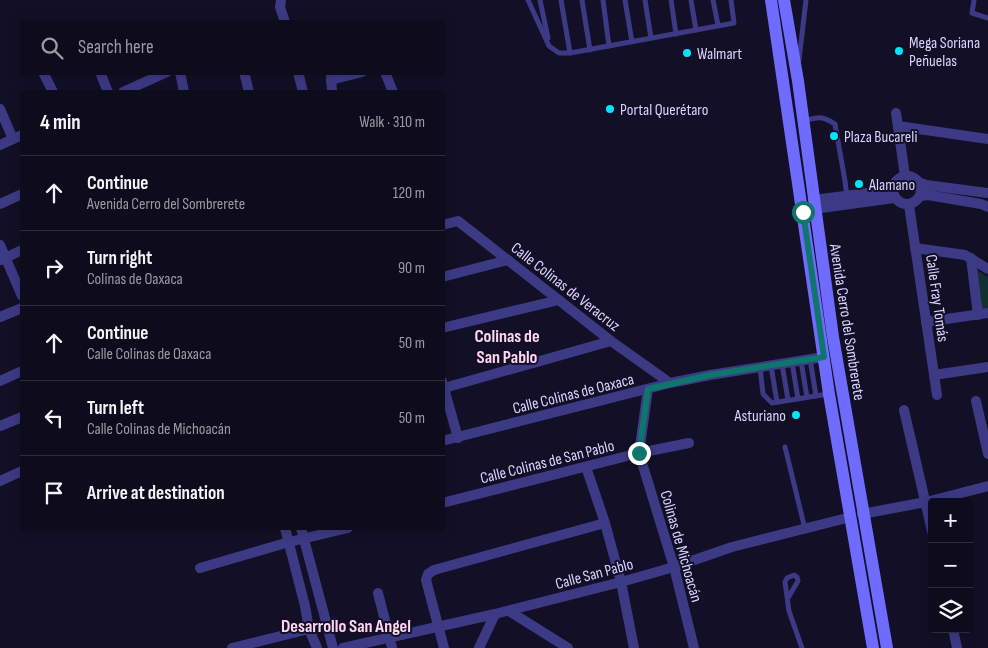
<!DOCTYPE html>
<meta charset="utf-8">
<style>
:root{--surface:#0e0b1c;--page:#171425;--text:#f1f3f6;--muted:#9b9ba3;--line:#2e2b3b}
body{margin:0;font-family:"Sofia Sans Condensed",sans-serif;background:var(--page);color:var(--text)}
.controls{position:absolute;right:15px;bottom:15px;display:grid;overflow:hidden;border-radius:5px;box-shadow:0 2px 12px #0003}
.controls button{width:45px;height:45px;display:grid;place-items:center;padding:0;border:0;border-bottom:1px solid var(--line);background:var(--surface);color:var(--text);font:25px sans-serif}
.stop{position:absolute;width:15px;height:15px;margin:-11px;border:4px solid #0f766e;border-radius:50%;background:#fff}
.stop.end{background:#0f766e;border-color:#fff;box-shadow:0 1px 5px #0008}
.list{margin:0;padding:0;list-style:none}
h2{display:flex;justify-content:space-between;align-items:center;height:65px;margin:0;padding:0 20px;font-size:21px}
h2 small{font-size:16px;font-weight:400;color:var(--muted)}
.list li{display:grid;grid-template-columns:32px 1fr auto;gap:15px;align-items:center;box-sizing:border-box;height:75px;padding:0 20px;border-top:1px solid var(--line)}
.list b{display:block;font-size:19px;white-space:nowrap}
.list p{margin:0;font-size:16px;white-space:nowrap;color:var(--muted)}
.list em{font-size:16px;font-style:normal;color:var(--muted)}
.icon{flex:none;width:28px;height:28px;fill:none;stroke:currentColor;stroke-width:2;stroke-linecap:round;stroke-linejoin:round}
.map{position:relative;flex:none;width:988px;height:648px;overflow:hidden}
.search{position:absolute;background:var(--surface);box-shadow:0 2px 12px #0003;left:20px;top:20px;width:425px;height:55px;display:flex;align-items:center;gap:12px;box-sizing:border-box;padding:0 18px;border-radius:5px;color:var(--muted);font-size:19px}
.panel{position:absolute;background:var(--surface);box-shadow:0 2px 12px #0003;left:20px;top:90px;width:425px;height:440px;border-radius:5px}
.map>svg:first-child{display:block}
</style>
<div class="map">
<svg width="988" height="648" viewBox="0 0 988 648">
<rect width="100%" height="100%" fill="#130f26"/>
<path fill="#12302f" d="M977,270L988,277V308L982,309Z"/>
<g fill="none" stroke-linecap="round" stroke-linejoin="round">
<g stroke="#3d3a85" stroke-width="5">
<path d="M528,0L549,46L559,53H570L734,23L731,0"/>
<path d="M540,0L548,38"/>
<path d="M561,0L570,53"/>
<path d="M582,0L590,50"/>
<path d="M603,0L609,46"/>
<path d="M625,0L632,42"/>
<path d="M645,0L651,38"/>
<path d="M671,0L676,34"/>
<path d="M691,0L696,30"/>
<path d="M713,0L718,25"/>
<path d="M974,0L972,13L988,18"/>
<path d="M799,60L806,0"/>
<path d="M803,121C817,117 822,115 835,124L845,181L847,198"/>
<path d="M810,359L816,396"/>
<path d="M801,361L807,397"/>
<path d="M792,362L798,399"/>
<path d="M782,364L788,400"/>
<path d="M771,366L777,402"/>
<path d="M760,367L763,394L772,403L828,394"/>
<path d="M785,447L805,529"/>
<path d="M788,598L798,581L797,577L794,575L787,578L785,582L789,611L802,648"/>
</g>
<g stroke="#3d3a85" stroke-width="10">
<path d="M281,0L280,7L285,22"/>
<path d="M43,72L53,92"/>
<path d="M100,72L108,92"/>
<path d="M180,72L184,92"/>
<path d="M244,72L249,92"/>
<path d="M298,72L303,92"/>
<path d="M385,72L393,92"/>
<path d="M331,73L332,92"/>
<path d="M331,80L362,72"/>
<path d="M123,92L167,72"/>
<path d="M0,109L13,139"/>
<path d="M896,113L905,176"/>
<path d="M898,126L988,139"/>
<path d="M0,145L22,135"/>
<circle cx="907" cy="190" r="14"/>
<path d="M918,182L926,185L988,193"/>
<path d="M920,196L928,195L981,204L988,207"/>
<path d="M813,200L892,190"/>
<path d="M0,204L22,194"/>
<path d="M909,205L937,395"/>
<path d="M814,209L894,198"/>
<path d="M442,225L458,221L611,341L670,383"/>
<path d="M0,245L22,296"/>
<path d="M915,248L965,255L988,269"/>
<path d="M971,258L978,315"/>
<path d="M1,260L22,250"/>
<path d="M442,277L508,260"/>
<path d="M0,317L22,308"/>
<path d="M926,322L988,313"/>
<path d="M442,328L559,300"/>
<path d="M934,375L988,367"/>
<path d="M0,381L22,371"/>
<path d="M442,381L458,438"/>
<path d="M444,388L611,341"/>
<path d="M648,389L639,453L674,567L694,648"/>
<path d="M976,401L988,454"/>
<path d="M904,410L932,531"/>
<path d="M0,426L22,417"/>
<path d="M442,441L670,383L710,375L824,357"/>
<path d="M586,467L605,523L621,582L634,648"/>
<path d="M0,481L22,471"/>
<path d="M442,503L639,453L689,443"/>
<path d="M862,514L926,502L988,486"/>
<path d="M285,528L305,606L309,629L317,648"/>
<path d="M301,528L333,648"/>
<path d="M200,568L289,542L348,528"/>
<path d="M378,593L392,648"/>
<path d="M509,611L568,648"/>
<path d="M953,629L957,648"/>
<path d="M232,648L309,629"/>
<path d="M343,648L495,614L621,582L674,567L732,547L851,517"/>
<path d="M444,648L426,580L428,574L434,570L605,523"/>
<path d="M479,648L495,614"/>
</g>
<g stroke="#6f6bff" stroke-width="12">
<path d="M771,0L829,394L873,648"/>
<path d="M784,0L798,81L833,337L887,648"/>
</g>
</g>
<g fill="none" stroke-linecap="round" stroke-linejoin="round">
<path stroke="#0f766e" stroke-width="6" d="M639,453L648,389L710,375L824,357L803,212"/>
</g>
<g fill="#00e5ff" stroke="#130f26" stroke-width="2">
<circle cx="899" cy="51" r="5"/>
<circle cx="687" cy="53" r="5"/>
<circle cx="610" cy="109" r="5"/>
<circle cx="834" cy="136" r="5"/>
<circle cx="859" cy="184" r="5"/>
<circle cx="796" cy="415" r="5"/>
</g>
<g text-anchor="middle" stroke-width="4" stroke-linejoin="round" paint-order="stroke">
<g font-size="16" fill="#d9d4ff" stroke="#130f26" text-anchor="start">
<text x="909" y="48">Mega Soriana<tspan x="909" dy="18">Peñuelas</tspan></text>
<text x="697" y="59">Walmart</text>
<text x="620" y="115">Portal Querétaro</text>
<text x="844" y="142">Plaza Bucareli</text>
<text x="869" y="190">Alamano</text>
<text x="786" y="421" text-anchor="end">Asturiano</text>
</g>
<g font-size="16" fill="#d9d4ff" stroke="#130f26">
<text transform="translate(566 286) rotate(38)" y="6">Calle Colinas de Veracruz</text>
<text transform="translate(938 298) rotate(82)" y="6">Calle Fray Tomás</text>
<text transform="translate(848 322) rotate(81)" y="6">Avenida Cerro del Sombrerete</text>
<text transform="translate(573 393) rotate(-14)" y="6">Calle Colinas de Oaxaca</text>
<text transform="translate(547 461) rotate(-14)" y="6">Calle Colinas de San Pablo</text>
<text transform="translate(682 546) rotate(74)" y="6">Colinas de Michoacán</text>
<text transform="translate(594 573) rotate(-15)" y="6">Calle San Pablo</text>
</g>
<g font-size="18" font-weight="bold" fill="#ffd6f0" stroke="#130f26">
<text x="507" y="342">Colinas de<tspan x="507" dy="21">San Pablo</tspan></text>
<text x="346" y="632">Desarrollo San Angel</text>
</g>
</g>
</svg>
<div class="controls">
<button>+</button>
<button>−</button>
<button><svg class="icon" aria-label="layers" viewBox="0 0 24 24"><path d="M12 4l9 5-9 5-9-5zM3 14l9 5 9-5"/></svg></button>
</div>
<div class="stop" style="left:803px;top:212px"></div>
<div class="stop end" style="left:639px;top:453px"></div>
<div class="search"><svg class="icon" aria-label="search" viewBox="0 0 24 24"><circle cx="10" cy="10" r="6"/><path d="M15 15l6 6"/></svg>Search here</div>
<section class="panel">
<h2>4 min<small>Walk · 310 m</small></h2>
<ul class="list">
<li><svg class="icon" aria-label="ahead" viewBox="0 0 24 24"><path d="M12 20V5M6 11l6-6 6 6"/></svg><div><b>Continue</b><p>Avenida Cerro del Sombrerete</p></div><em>120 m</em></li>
<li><svg class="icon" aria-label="right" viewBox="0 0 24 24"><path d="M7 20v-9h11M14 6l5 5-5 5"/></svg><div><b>Turn right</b><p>Colinas de Oaxaca</p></div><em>90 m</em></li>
<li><svg class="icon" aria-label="ahead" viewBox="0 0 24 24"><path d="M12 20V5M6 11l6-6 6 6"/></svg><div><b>Continue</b><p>Calle Colinas de Oaxaca</p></div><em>50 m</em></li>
<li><svg class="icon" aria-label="left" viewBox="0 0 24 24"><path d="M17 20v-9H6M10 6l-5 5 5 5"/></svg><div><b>Turn left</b><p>Calle Colinas de Michoacán</p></div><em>50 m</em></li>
<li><svg class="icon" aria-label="arrive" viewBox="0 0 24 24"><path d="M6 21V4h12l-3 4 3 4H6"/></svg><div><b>Arrive at destination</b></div></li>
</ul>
</section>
</div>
